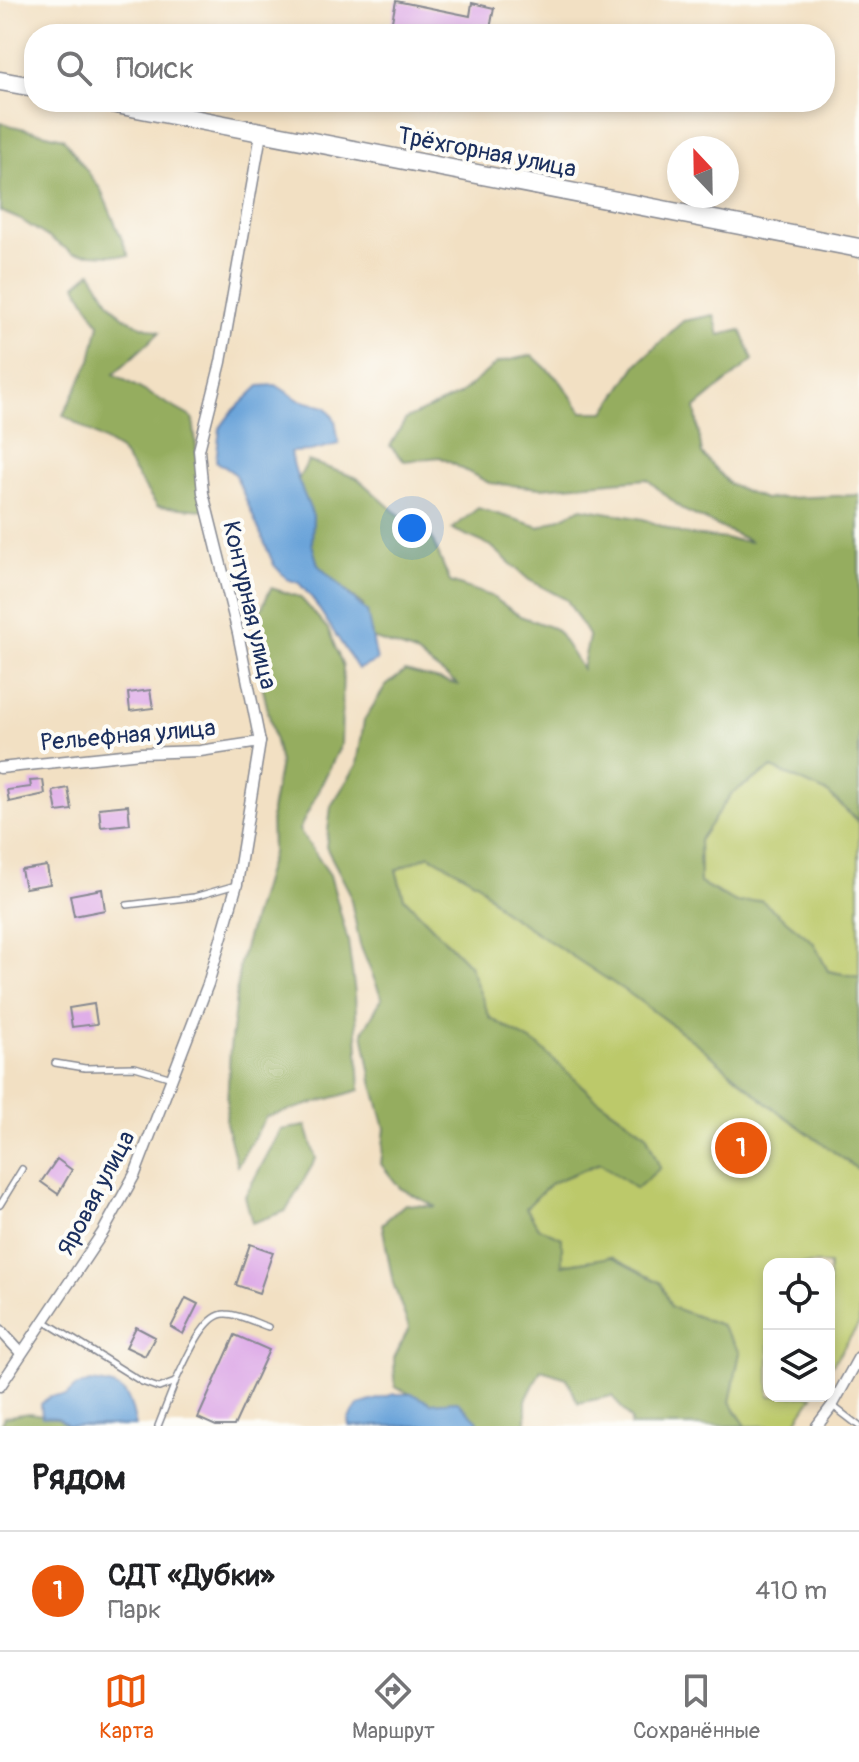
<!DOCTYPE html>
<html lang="ru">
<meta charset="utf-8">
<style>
:root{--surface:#fff;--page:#f2f2f2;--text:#202124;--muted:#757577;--line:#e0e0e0;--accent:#ea580c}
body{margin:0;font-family:Pangolin,sans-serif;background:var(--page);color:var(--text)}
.controls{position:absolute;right:24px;bottom:24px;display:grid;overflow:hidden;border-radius:16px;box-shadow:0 4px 12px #0003}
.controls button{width:72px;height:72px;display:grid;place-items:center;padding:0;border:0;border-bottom:2px solid var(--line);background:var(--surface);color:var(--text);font:40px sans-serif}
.compass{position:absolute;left:667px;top:136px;width:72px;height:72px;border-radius:50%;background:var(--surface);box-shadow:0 4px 12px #0003;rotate:338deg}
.you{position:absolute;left:412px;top:528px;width:28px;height:28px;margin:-20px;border:6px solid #fff;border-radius:50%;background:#1a73e8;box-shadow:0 0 0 12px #1a73e833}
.badge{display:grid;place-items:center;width:52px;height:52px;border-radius:50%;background:var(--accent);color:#fff;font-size:26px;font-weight:700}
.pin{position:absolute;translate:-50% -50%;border:4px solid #fff;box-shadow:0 2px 8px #0006}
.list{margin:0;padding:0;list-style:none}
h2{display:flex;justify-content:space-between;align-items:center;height:104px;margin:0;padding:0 32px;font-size:34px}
h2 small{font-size:26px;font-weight:400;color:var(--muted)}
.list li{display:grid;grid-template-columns:52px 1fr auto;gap:24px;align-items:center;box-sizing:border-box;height:120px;padding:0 32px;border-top:2px solid var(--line)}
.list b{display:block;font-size:30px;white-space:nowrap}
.list p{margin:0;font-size:26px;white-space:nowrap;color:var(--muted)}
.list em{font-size:26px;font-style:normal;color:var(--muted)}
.icon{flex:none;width:44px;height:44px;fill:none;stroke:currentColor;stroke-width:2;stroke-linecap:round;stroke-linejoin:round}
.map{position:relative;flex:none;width:859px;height:1426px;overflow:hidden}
.search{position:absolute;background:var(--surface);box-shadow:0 4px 12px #0003;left:24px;right:24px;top:24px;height:88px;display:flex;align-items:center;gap:20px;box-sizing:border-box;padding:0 28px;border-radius:32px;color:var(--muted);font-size:30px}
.sheet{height:224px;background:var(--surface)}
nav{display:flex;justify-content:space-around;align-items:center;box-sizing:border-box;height:112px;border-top:2px solid var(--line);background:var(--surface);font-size:22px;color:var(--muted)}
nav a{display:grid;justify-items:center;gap:4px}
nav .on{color:var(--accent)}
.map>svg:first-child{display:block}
</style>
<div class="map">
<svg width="859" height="1426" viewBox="0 0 859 1426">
<rect width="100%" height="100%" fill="#fdfcf7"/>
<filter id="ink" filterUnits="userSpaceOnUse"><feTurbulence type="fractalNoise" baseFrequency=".0125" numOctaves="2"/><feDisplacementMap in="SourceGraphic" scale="16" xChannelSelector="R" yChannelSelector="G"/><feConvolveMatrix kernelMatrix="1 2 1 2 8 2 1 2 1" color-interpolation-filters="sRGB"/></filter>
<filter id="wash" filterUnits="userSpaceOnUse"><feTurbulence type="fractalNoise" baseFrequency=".006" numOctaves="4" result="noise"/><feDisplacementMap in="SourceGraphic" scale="32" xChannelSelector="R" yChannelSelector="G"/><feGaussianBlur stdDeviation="1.8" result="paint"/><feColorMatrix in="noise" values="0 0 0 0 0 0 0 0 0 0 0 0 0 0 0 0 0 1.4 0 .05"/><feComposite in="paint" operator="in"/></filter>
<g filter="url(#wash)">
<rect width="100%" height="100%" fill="#f2e0c3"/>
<g fill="#bcc96b" stroke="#6c7c64" stroke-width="2">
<path d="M773,768L828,793L859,823V977L828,971L813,942L700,883L699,840L732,793Z"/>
<path d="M429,855L478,883L502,910L633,996L700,1046L769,1105L859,1170V1324L829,1370V1264H769V1396H813L793,1426H746L730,1402L740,1352L721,1325L671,1307L611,1257L561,1265L526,1207L551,1183L600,1163L660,1168L646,1134L594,1097L539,1046L490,1018L469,965L404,898L396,870Z"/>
</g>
<g fill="#95ad5f" stroke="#586e5e" stroke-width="2">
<path d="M0,123L63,138L101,190L129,256L73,253L21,220L0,211Z"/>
<path d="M91,272C115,310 115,319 160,332L114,374L193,418L203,510L157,506L120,450L63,415L91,360L99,324L76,285Z"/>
<path d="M714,315L719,335L741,330L753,360L695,408L702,454L729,484L764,499L859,495V821L828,793L772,768L732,793L699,841L700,883L736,903L761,900L813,942L828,971L859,977V1170L769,1105L700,1046L633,996L502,910L478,883L429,855L396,870L404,898L469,965L490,1018L539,1046L594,1097L646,1134L660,1168L636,1189L600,1163L551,1183L526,1208L539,1228L562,1238V1265L611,1257L661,1283L671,1307L721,1325L740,1352L730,1402L746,1426H630L631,1420L612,1396L578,1403L567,1378L541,1370L526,1400V1426H475L477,1421L457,1401L431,1403L395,1387L394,1358L409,1328L393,1283L382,1224L405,1204L436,1207L400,1188L381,1164L385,1128L372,1081L363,1032L382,998L360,945L349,891L326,847L331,806L357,765L364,720L386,686L405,671L459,685L413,652L369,637L363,605L311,563L298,480L308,461L357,478L394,511L431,536L450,582L491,596L520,616L556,629L582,669L589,637L567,600L529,580L491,546L452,529L478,508L540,527L582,508L643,519L683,534L752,542L683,510L647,479L541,488L489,483L440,457L404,461L390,446L406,419L459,395L497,363L532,355L561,382L582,412H605L637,364L683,321Z"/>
<path d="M271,588L300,597L328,629L343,667L341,745L299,830L330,875L348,941L355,994L360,1090L266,1117L237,1166L226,1123L230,1049L240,962L272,853L271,811L280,763L263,689L259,614Z"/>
<path d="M306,1126L316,1159L286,1211L252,1223L245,1196L281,1130Z"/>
<path d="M30,1413L58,1418L69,1426H0L4,1417Z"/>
</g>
<g fill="#69a3d9" stroke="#42699c" stroke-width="2">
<path d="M276,385L299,400L326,407L335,420L339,444L310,451L290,452L298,480L313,516L312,544L318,565L367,612L377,661L358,669L312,598L299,583L287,579L274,565L235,474L216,461L220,428L231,413L259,386Z"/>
<path d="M90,1382C127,1386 128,1391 136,1426H69L58,1418L42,1417L41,1404L50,1396H66L75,1387Z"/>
<path d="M394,1394H413L431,1403L457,1401L478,1421L475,1426H349L348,1420L358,1405Z"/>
</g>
<g id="blocks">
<g fill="#dfaee8">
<path d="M396,1L470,16L472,3L494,8L489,34H429L391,26Z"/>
<path d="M150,690L153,708L130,711L128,693Z"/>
<path d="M43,780L45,794L9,802L7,790L31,787L30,781Z"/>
<path d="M68,788L72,810L57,812L53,791Z"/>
<path d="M128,805L130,824L101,827L99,808Z"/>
<path d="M47,866L50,884L25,888L21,870Z"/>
<path d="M102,889L105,910L74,916L70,895Z"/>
<path d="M94,1004L97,1024L72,1027L69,1008Z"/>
<path d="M57,1159L72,1170L58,1194L41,1182Z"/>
<path d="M250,1244L273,1252L259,1293L236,1285Z"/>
<path d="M186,1298L198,1304L183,1334L171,1327Z"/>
<path d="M136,1327L155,1337L145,1356L126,1347Z"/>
<path d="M235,1335L269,1350L234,1426H216L198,1418Z"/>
</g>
</g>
</g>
<g filter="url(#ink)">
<use href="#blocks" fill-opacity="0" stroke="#868890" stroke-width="2"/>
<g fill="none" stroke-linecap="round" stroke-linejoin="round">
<defs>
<g id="service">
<path d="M127,905L194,897L236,885"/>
<path d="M55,1063L85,1068L135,1067L172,1078"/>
<path d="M0,1205L22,1169"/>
<path d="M44,1321L142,1382L159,1388L175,1382C185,1364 203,1313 226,1314C239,1314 256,1323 268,1327"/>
<path d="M833,1406L859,1426"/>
<path d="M158,1426L175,1383"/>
</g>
<g id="minor">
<path d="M0,768L141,753L200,751L260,742"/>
<path d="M0,1330L21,1353"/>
<path d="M0,1386L103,1232L135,1174L208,984L237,884L260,742L238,633L203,493L199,450L221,362L261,134"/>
<path d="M817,1426L832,1406L859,1357"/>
</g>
<g id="trunk">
<path d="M0,81L34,87"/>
<path d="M106,102L859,248"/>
</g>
</defs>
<use href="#service" stroke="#868890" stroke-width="8"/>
<use href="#minor" stroke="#868890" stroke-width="13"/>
<use href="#trunk" stroke="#868890" stroke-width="21"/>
<use href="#service" stroke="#fff" stroke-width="5"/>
<use href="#minor" stroke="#fff" stroke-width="10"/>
<use href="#trunk" stroke="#fff" stroke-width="18"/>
</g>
</g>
<g text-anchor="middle" stroke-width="8" stroke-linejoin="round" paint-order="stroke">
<g font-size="24" fill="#1b2f5e" stroke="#fdfcf7">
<text transform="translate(487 152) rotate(11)" y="8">Трёхгорная улица</text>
<text transform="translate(250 605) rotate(77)" y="8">Контурная улица</text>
<text transform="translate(128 735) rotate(-5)" y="8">Рельефная улица</text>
<text transform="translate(96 1193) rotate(-62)" y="8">Яровая улица</text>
</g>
</g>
</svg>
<div class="controls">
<button><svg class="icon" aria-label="locate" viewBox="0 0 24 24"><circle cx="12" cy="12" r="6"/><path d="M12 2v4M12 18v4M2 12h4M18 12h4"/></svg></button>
<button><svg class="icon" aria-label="layers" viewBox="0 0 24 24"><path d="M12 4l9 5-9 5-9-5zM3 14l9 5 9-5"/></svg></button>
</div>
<svg class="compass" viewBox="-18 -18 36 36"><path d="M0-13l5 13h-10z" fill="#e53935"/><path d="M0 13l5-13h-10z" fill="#757577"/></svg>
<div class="you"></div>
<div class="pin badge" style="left:741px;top:1148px">1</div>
<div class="search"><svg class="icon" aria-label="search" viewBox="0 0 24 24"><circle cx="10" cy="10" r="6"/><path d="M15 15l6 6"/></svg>Поиск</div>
</div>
<section class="sheet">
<h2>Рядом<small></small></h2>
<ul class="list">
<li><span class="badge">1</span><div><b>СДТ «Дубки»</b><p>Парк</p></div><em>410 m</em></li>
</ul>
</section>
<nav>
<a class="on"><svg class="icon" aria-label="map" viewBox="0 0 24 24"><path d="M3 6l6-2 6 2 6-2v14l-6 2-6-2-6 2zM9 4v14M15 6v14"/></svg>Карта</a>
<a><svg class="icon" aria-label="directions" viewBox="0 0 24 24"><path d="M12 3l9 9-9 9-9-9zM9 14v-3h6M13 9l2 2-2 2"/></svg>Маршрут</a>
<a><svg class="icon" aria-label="saved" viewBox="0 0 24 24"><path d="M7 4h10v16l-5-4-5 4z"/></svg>Сохранённые</a>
</nav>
